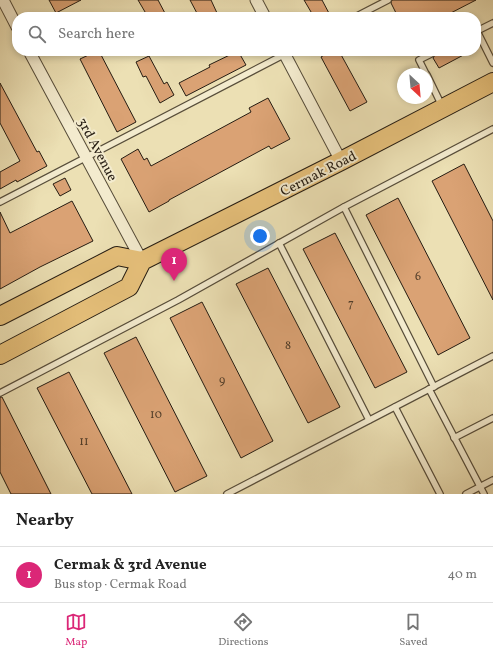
<!DOCTYPE html>
<meta charset="utf-8">
<style>
:root{--surface:#fff;--page:#f2f2f2;--text:#222;--muted:#767676;--line:#e0e0e0;--accent:#db2777}
body{margin:0;font-family:Vollkorn,serif;background:var(--page);color:var(--text)}
.compass{position:absolute;left:397px;top:68px;width:36px;height:36px;border-radius:50%;background:var(--surface);box-shadow:0 2px 6px #0003;rotate:154deg}
.you{position:absolute;left:260px;top:236px;width:14px;height:14px;margin:-10px;border:3px solid #fff;border-radius:50%;background:#1a73e8;box-shadow:0 0 0 6px #1a73e833}
.badge{display:grid;place-items:center;width:26px;height:26px;border-radius:50%;background:var(--accent);color:#fff;font-size:13px;font-weight:700}
.pin{position:absolute;translate:-50% -33px;filter:drop-shadow(0 1px 2px #0008)}
.pin::after{content:'';position:absolute;top:21px;width:14px;height:12px;background:inherit;clip-path:polygon(0 0,100% 0,50% 100%)}
.list{margin:0;padding:0;list-style:none}
h2{display:flex;justify-content:space-between;align-items:center;height:52px;margin:0;padding:0 16px;font-size:17px}
h2 small{font-size:13px;font-weight:400;color:var(--muted)}
.list li{display:grid;grid-template-columns:26px 1fr auto;gap:12px;align-items:center;box-sizing:border-box;height:56px;padding:0 16px;border-top:1px solid var(--line)}
.list b{display:block;font-size:15px;white-space:nowrap}
.list p{margin:0;font-size:13px;white-space:nowrap;color:var(--muted)}
.list em{font-size:13px;font-style:normal;color:var(--muted)}
.icon{flex:none;width:22px;height:22px;fill:none;stroke:currentColor;stroke-width:2;stroke-linecap:round;stroke-linejoin:round}
.map{position:relative;flex:none;width:493px;height:494px;overflow:hidden}
.search{position:absolute;background:var(--surface);box-shadow:0 2px 6px #0003;left:12px;right:12px;top:12px;height:44px;display:flex;align-items:center;gap:10px;box-sizing:border-box;padding:0 14px;border-radius:16px;color:var(--muted);font-size:15px}
.sheet{height:108px;background:var(--surface)}
nav{display:flex;justify-content:space-around;align-items:center;box-sizing:border-box;height:56px;border-top:1px solid var(--line);background:var(--surface);font-size:11px;color:var(--muted)}
nav a{display:grid;justify-items:center;gap:2px}
nav .on{color:var(--accent)}
.map>svg:first-child{display:block}
</style>
<div class="map">
<svg width="493" height="494" viewBox="0 0 493 494">
<rect width="100%" height="100%" fill="#ece0b4"/>
<filter id="stains"><feTurbulence type="fractalNoise" baseFrequency=".005" numOctaves="4"/><feColorMatrix values="0 0 0 0 .2 0 0 0 0 .09 0 0 0 0 .02 0 0 0 .5 -.17"/></filter>
<radialGradient id="worn" r=".72"><stop offset=".6" stop-color="#630" stop-opacity="0"/><stop offset="1" stop-color="#630" stop-opacity=".3"/></radialGradient>
<g fill="#daa274" stroke="#251c12">
<path d="M49,0H81L56,13Z"/>
<path d="M138,0H158L167,17H148Z"/>
<path d="M190,0H211L217,13L208,17H199Z"/>
<path d="M304,0H322L331,17H314Z"/>
<path d="M392,0H476L443,17H398L391,3Z"/>
<path d="M97,51H99L136,122L117,132L80,59Z"/>
<path d="M238,51L246,65L186,96L179,83L210,67L209,65Z"/>
<path d="M331,51H339L367,102L350,111L321,57Z"/>
<path d="M434,51H471L439,68L433,58L435,55Z"/>
<path d="M149,56L164,84L167,82L174,95L160,103L146,76L143,77L136,62Z"/>
<path d="M0,83L37,152L39,151L47,166L17,182L16,180L0,189V172L20,161L0,123Z"/>
<path d="M268,98L290,139L271,149L269,146L169,200V201L149,212L121,159L138,149L144,160L147,158L151,166L251,112L249,108Z"/>
<path d="M464,164L493,221V300L432,181Z"/>
<path d="M65,178L71,190L60,196L53,184Z"/>
<path d="M398,198L470,338L438,355L366,215Z"/>
<path d="M72,201L93,241L40,267L0,289V212L10,233Z"/>
<path d="M335,233L407,372L375,388L303,249Z"/>
<path d="M268,268L340,407L308,423L236,284Z"/>
<path d="M202,302L273,441L241,458L170,318Z"/>
<path d="M136,337L207,476L175,492L104,353Z"/>
<path d="M69,372L132,494H92L37,388Z"/>
<path d="M0,397H2L51,494H11L0,472Z"/>
</g>
<g fill="none" stroke-linecap="round" stroke-linejoin="round">
<defs>
<g id="service">
<path d="M355,17L388,0"/>
<path d="M476,31H477L493,63"/>
<path d="M477,31L493,23"/>
<path d="M426,74L419,60L431,54"/>
<path d="M427,75L442,106"/>
<path d="M0,202L291,51"/>
<path d="M344,207L434,387"/>
<path d="M279,243L369,420"/>
<path d="M429,389L484,494"/>
<path d="M0,393L178,300L344,207L493,129"/>
<path d="M395,407L440,494"/>
<path d="M454,438L493,418"/>
<path d="M227,494L493,356"/>
<path d="M466,494L493,480"/>
</g>
<g id="minor">
<path d="M3,0L17,27"/>
<path d="M256,0L265,17"/>
<path d="M29,51L142,261"/>
<path d="M283,51L341,161"/>
</g>
<g id="primary">
<path d="M0,316L117,256L142,261"/>
<path d="M0,355L129,287L142,261L341,161L493,82"/>
</g>
</defs>
<use href="#service" stroke="#574d3a" stroke-width="8"/>
<use href="#minor" stroke="#574d3a" stroke-width="13"/>
<use href="#primary" stroke="#251c12" stroke-width="20"/>
<use href="#service" stroke="#f3ebce" stroke-width="5.5"/>
<use href="#minor" stroke="#f3ebce" stroke-width="11"/>
<use href="#primary" stroke="#e6c07a" stroke-width="18"/>
</g>
<g text-anchor="middle" stroke-width="4" stroke-linejoin="round" paint-order="stroke">
<g font-size="12" fill="#523e2a">
<text x="418" y="280">6</text>
<text x="351" y="307">7</text>
<text x="288" y="349">8</text>
<text x="222" y="384">9</text>
<text x="156" y="418">10</text>
<text x="84" y="445">11</text>
</g>
<g font-size="14" fill="#251c12" stroke="#f3ebce">
<text transform="translate(98 149) rotate(62)" y="5">3rd Avenue</text>
<text transform="translate(318 173) rotate(-27)" y="5">Cermak Road</text>
</g>
</g>
<rect width="100%" height="100%" filter="url(#stains)"/>
<rect width="100%" height="100%" fill="url(#worn)"/>
</svg>
<svg class="compass" viewBox="-18 -18 36 36"><path d="M0-13l5 13h-10z" fill="#e53935"/><path d="M0 13l5-13h-10z" fill="#767676"/></svg>
<div class="you"></div>
<div class="pin badge" style="left:174px;top:281px">1</div>
<div class="search"><svg class="icon" aria-label="search" viewBox="0 0 24 24"><circle cx="10" cy="10" r="6"/><path d="M15 15l6 6"/></svg>Search here</div>
</div>
<section class="sheet">
<h2>Nearby<small></small></h2>
<ul class="list">
<li><span class="badge">1</span><div><b>Cermak &amp; 3rd Avenue</b><p>Bus stop · Cermak Road</p></div><em>40 m</em></li>
</ul>
</section>
<nav>
<a class="on"><svg class="icon" aria-label="map" viewBox="0 0 24 24"><path d="M3 6l6-2 6 2 6-2v14l-6 2-6-2-6 2zM9 4v14M15 6v14"/></svg>Map</a>
<a><svg class="icon" aria-label="directions" viewBox="0 0 24 24"><path d="M12 3l9 9-9 9-9-9zM9 14v-3h6M13 9l2 2-2 2"/></svg>Directions</a>
<a><svg class="icon" aria-label="saved" viewBox="0 0 24 24"><path d="M7 4h10v16l-5-4-5 4z"/></svg>Saved</a>
</nav>
